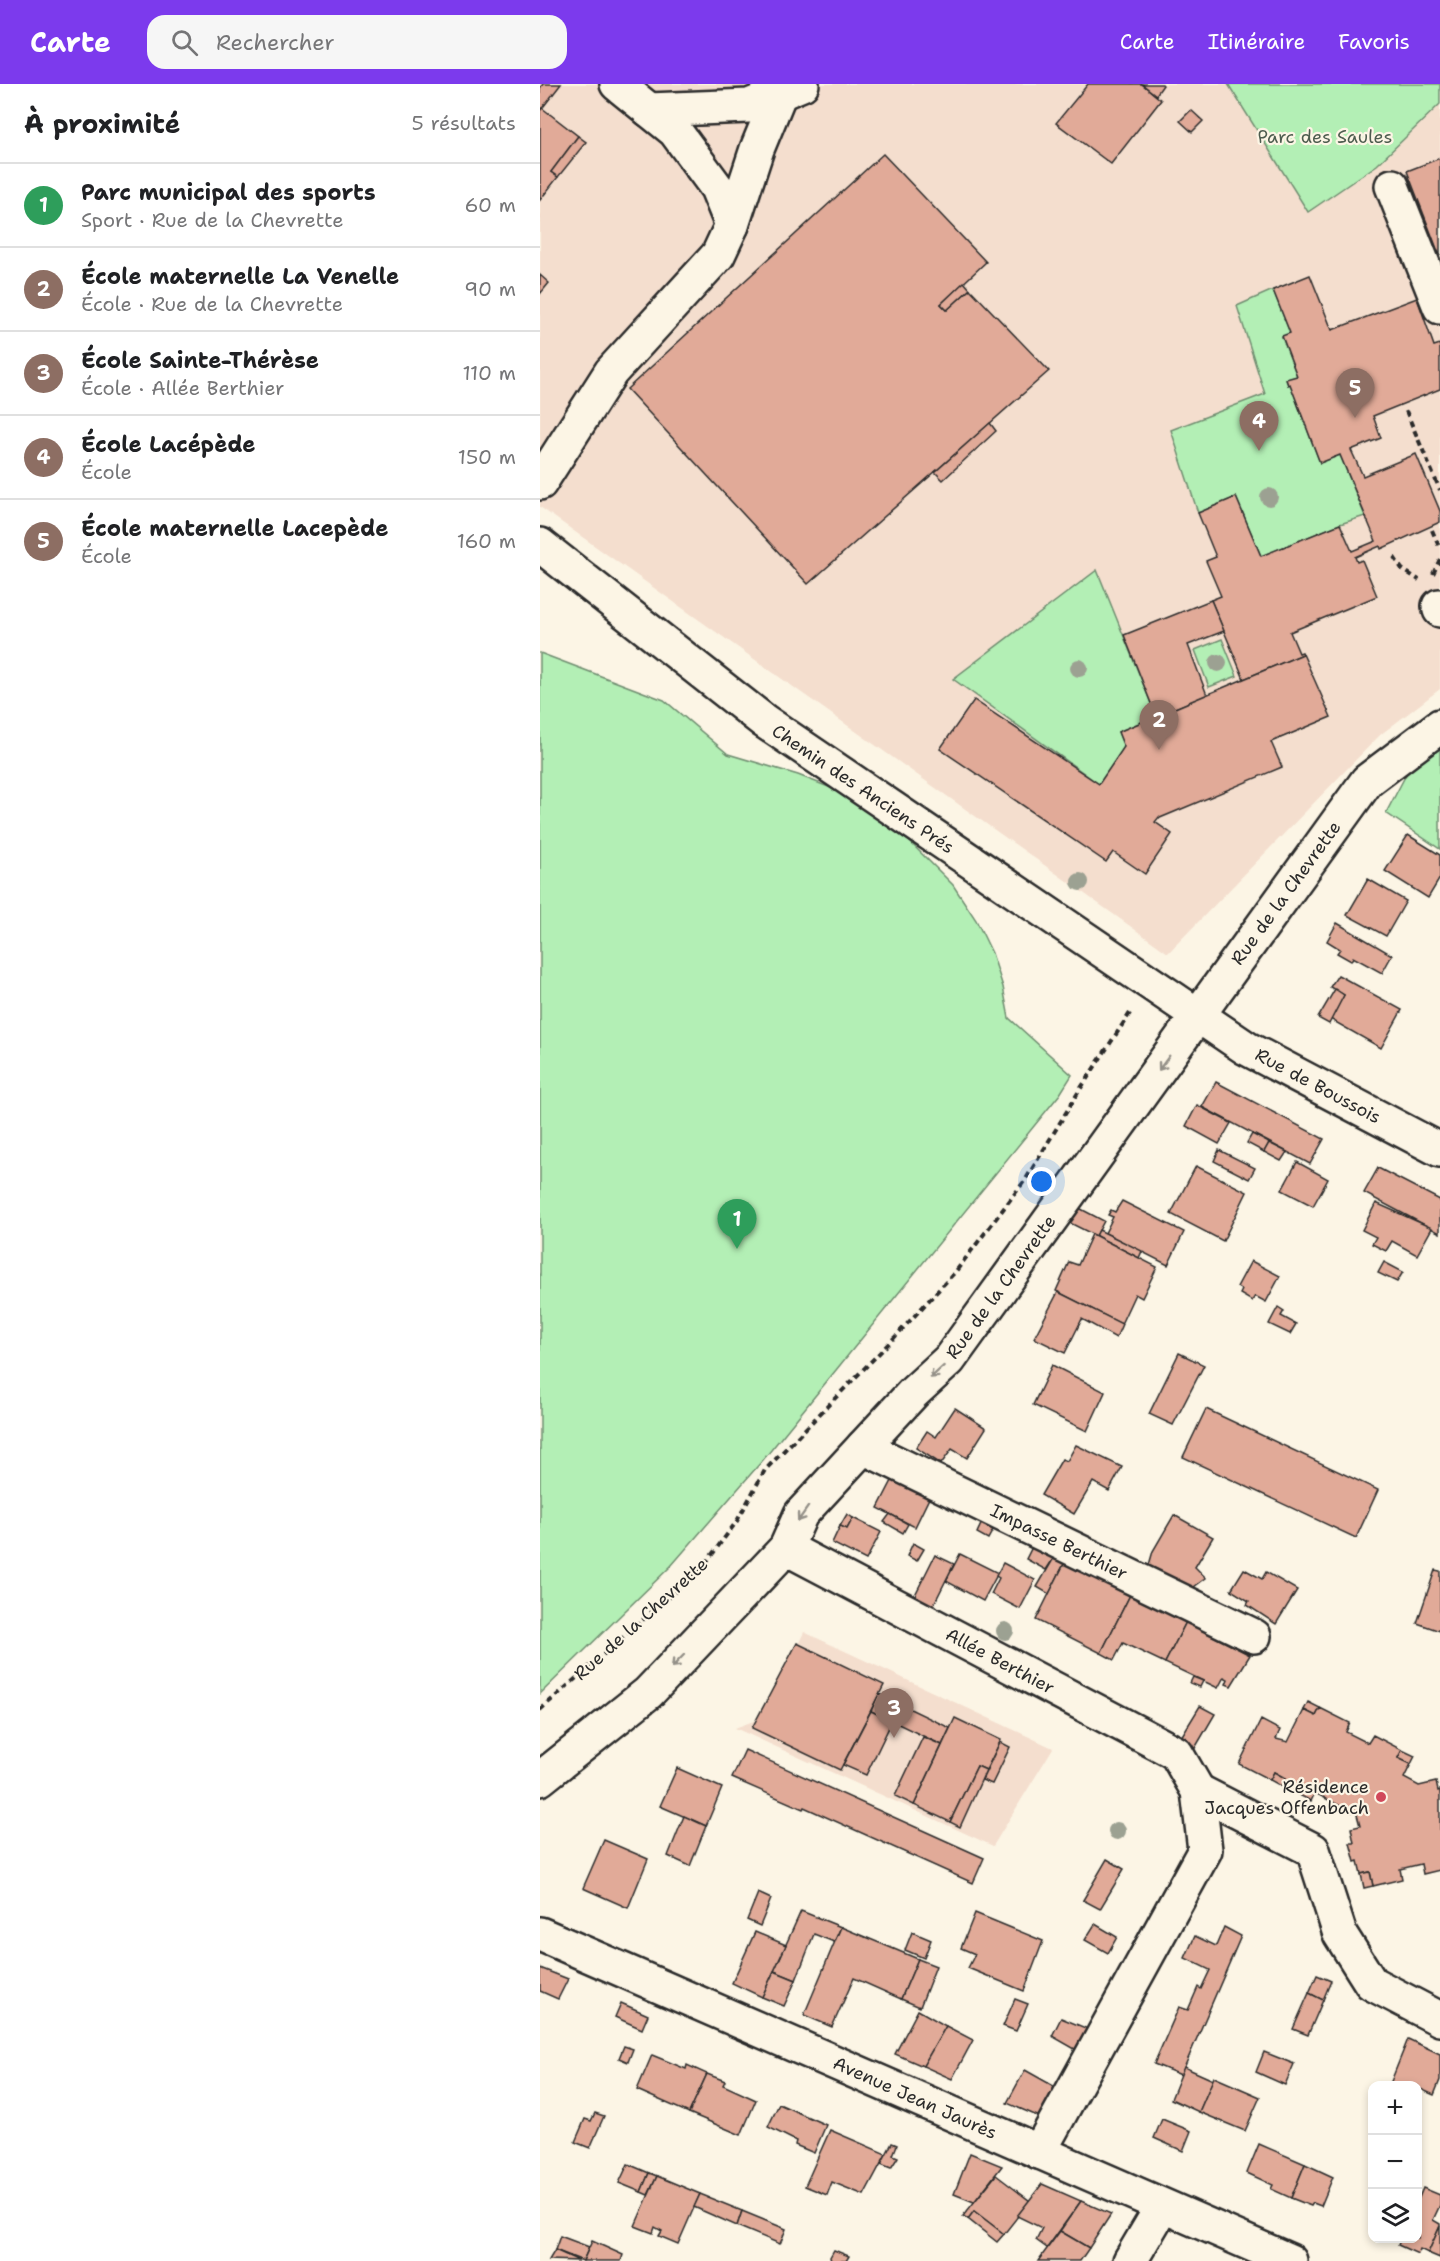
<!DOCTYPE html>
<html lang="fr">
<meta charset="utf-8">
<style>
:root{--surface:#fff;--page:#f6f6f6;--text:#202124;--muted:#757577;--line:#e0e0e0;--accent:#7c3aed}
body{margin:0;font-family:"Shantell Sans",sans-serif;background:var(--page);color:var(--text)}
.controls{position:absolute;right:18px;bottom:18px;display:grid;overflow:hidden;border-radius:12px;box-shadow:0 3px 9px #0003}
.controls button{width:54px;height:54px;display:grid;place-items:center;padding:0;border:0;border-bottom:2px solid var(--line);background:var(--surface);color:var(--text);font:30px sans-serif}
.you{position:absolute;left:502px;top:1098px;width:21px;height:21px;margin:-15px;border:4px solid #fff;border-radius:50%;background:#1a73e8;box-shadow:0 0 0 9px #1a73e833}
.badge{display:grid;place-items:center;width:39px;height:39px;border-radius:50%;background:var(--accent);color:#fff;font-size:20px;font-weight:700}
.pin{position:absolute;translate:-50% -50px;filter:drop-shadow(0 2px 3px #0008)}
.pin::after{content:'';position:absolute;top:32px;width:21px;height:18px;background:inherit;clip-path:polygon(0 0,100% 0,50% 100%)}
.list{margin:0;padding:0;list-style:none}
h2{display:flex;justify-content:space-between;align-items:center;height:78px;margin:0;padding:0 24px;font-size:26px}
h2 small{font-size:20px;font-weight:400;color:var(--muted)}
.list li{display:grid;grid-template-columns:39px 1fr auto;gap:18px;align-items:center;box-sizing:border-box;height:84px;padding:0 24px;border-top:2px solid var(--line)}
.list b{display:block;font-size:22px;white-space:nowrap}
.list p{margin:0;font-size:20px;white-space:nowrap;color:var(--muted)}
.list em{font-size:20px;font-style:normal;color:var(--muted)}
.icon{flex:none;width:33px;height:33px;fill:none;stroke:currentColor;stroke-width:2;stroke-linecap:round;stroke-linejoin:round}
.map{position:relative;flex:none;width:900px;height:2177px;overflow:hidden}
header{display:flex;align-items:center;gap:36px;box-sizing:border-box;height:84px;padding:0 30px;background:var(--accent);color:#fff}
header strong{font-size:28px}
nav{display:flex;gap:33px;margin-inline-start:auto;font-size:21px}
.search{width:420px;height:54px;background:var(--page);display:flex;align-items:center;gap:15px;box-sizing:border-box;padding:0 21px;border-radius:18px;color:var(--muted);font-size:22px}
main{display:flex}
aside{flex:1;background:var(--surface)}
.map>svg:first-child{display:block}
</style>
<header>
<strong>Carte</strong>
<div class="search"><svg class="icon" aria-label="search" viewBox="0 0 24 24"><circle cx="10" cy="10" r="6"/><path d="M15 15l6 6"/></svg>Rechercher</div>
<nav><a>Carte</a><a>Itinéraire</a><a>Favoris</a></nav>
</header>
<main>
<aside>
<h2>À proximité<small>5 résultats</small></h2>
<ul class="list">
<li><span class="badge" style="background:#2e9e5b">1</span><div><b>Parc municipal des sports</b><p>Sport · Rue de la Chevrette</p></div><em>60 m</em></li>
<li><span class="badge" style="background:#8d6e63">2</span><div><b>École maternelle La Venelle</b><p>École · Rue de la Chevrette</p></div><em>90 m</em></li>
<li><span class="badge" style="background:#8d6e63">3</span><div><b>École Sainte-Thérèse</b><p>École · Allée Berthier</p></div><em>110 m</em></li>
<li><span class="badge" style="background:#8d6e63">4</span><div><b>École Lacépède</b><p>École</p></div><em>150 m</em></li>
<li><span class="badge" style="background:#8d6e63">5</span><div><b>École maternelle Lacepède</b><p>École</p></div><em>160 m</em></li>
</ul>
</aside>
<div class="map">
<svg width="900" height="2177" viewBox="0 0 900 2177">
<rect width="100%" height="100%" fill="#fcf5e5"/>
<filter id="ink" filterUnits="userSpaceOnUse"><feTurbulence type="fractalNoise" baseFrequency=".0167" numOctaves="2"/><feDisplacementMap in="SourceGraphic" scale="12" xChannelSelector="R" yChannelSelector="G"/><feConvolveMatrix kernelMatrix="1 2 1 2 8 2 1 2 1" color-interpolation-filters="sRGB"/></filter>
<g filter="url(#ink)">
<g fill="#f4dece">
<path d="M0,0H688L768,128L837,81L900,20V605L840,651L628,869L0,423Z"/>
<path d="M264,1548L513,1664L453,1762L195,1644L224,1633Z"/>
</g>
<g fill="#b3efb5" stroke="#6f8d70" stroke-width="1.5">
<path d="M688,0H900V20L837,81L768,128Z"/>
<path d="M733,206L750,249L742,253L757,292L746,296L748,301L750,300L780,379L800,371L825,432L800,440L721,472L696,413L658,429L631,346L725,310L697,222Z"/>
<path d="M557,486L616,632L578,648L584,663L559,700L413,595Z"/>
<path d="M682,555L697,592L669,603L655,566Z"/>
<path d="M0,569L124,616L188,670L258,691L304,709L329,724L371,759L413,801L436,836L452,869L463,903L469,934L532,991L520,1010L223,1376L131,1482L0,1610Z"/>
<path d="M900,658V765L846,729L870,683Z"/>
</g>
<g fill="#e1aa98" stroke="#2b2b2b" stroke-width="1.5">
<path d="M3,0H21L0,27V4Z"/>
<path d="M548,0H602L621,16L571,80L516,39Z"/>
<path d="M602,0H622L623,1L616,11Z"/>
<path d="M2,24L38,52L11,88L18,93L0,116V27Z"/>
<path d="M651,26L663,37L652,48L640,37Z"/>
<path d="M38,52L46,58L18,93L11,88Z"/>
<path d="M343,70L446,178L401,220L407,226L430,205L509,287L268,500L87,305Z"/>
<path d="M900,74V170H899L867,87Z"/>
<path d="M0,191L9,199L0,210Z"/>
<path d="M770,191L792,246L877,214L894,262L900,260V305L833,332L841,354L811,366L823,392L876,370L900,427V438L841,465L840,462L815,473L817,478L822,476L837,512L750,548L759,569L762,568L763,570L704,595L671,516L681,512L666,477L676,473L658,429L696,413L721,472L800,440L812,467L836,457L800,371L780,379L750,300L748,301L746,295L757,292L742,252L750,249L733,206Z"/>
<path d="M424,198L430,205L407,226L401,220Z"/>
<path d="M450,339L456,347L403,396L395,388Z"/>
<path d="M671,516L684,547L648,561L667,611L616,632L584,551Z"/>
<path d="M763,570L791,633L731,658L742,683L620,734L619,733L615,738L632,750L605,790L573,768L566,778L400,665L434,616L559,700L584,663L578,648Z"/>
<path d="M868,751L900,771V794L888,814L845,787Z"/>
<path d="M828,795L866,817L846,852L807,831Z"/>
<path d="M797,839L852,871L842,889L813,873L811,877L797,869L800,865L787,857Z"/>
<path d="M798,891L862,926L841,964L790,935L804,911L790,903Z"/>
<path d="M795,905L804,911L789,940L778,934Z"/>
<path d="M676,998L784,1055L770,1080L662,1023Z"/>
<path d="M657,1021L691,1039L679,1060L646,1042Z"/>
<path d="M712,1050L729,1059L724,1068L707,1059Z"/>
<path d="M729,1059L747,1068L741,1077L724,1068Z"/>
<path d="M679,1066L715,1084L709,1095L674,1077Z"/>
<path d="M757,1078L788,1095L773,1122L742,1106Z"/>
<path d="M656,1082L707,1108L683,1157L631,1130Z"/>
<path d="M838,1084L900,1116V1149L824,1109Z"/>
<path d="M582,1117L644,1148L628,1181L565,1149L573,1133L568,1131L571,1126L575,1128Z"/>
<path d="M836,1119L892,1144L877,1171L852,1157L846,1167L832,1160L836,1153L822,1146Z"/>
<path d="M539,1124L564,1137L556,1152L528,1138Z"/>
<path d="M559,1146L602,1167L599,1174L556,1152Z"/>
<path d="M552,1150L617,1183L602,1214L595,1210L581,1240L516,1207L529,1178L538,1181Z"/>
<path d="M711,1177L740,1192L726,1218L715,1212L712,1217L700,1210L702,1206L697,1203Z"/>
<path d="M844,1178L863,1188L857,1198L838,1189Z"/>
<path d="M518,1208L582,1240L576,1254L542,1235L525,1269L494,1254Z"/>
<path d="M738,1223L744,1227L741,1232L756,1240L750,1250L729,1240Z"/>
<path d="M639,1269L664,1281L633,1341L609,1330Z"/>
<path d="M512,1281L565,1308L547,1347L493,1321Z"/>
<path d="M415,1324L446,1344L427,1374L412,1365L401,1380L376,1364L387,1347L396,1353Z"/>
<path d="M666,1325L838,1406L816,1454L643,1373Z"/>
<path d="M536,1361L582,1383L569,1407L553,1398L534,1430L501,1411L522,1375L527,1377Z"/>
<path d="M355,1391L391,1410L375,1443L338,1424Z"/>
<path d="M307,1430L313,1434L307,1445L300,1442Z"/>
<path d="M350,1430L368,1440L363,1449L344,1438Z"/>
<path d="M634,1431L673,1453L655,1483L666,1494L643,1511L607,1488L613,1467Z"/>
<path d="M313,1434L341,1448L326,1476L292,1459L300,1442L307,1445Z"/>
<path d="M443,1436L455,1442L448,1455L437,1449Z"/>
<path d="M373,1459L384,1465L377,1477L367,1472Z"/>
<path d="M493,1461L515,1472L506,1486L486,1475Z"/>
<path d="M420,1470L458,1489L443,1517L406,1497Z"/>
<path d="M395,1471L414,1480L390,1528L371,1519Z"/>
<path d="M515,1472L525,1478L509,1510L497,1503Z"/>
<path d="M525,1478L590,1511L561,1569L496,1536Z"/>
<path d="M463,1479L495,1496L480,1525L451,1510L459,1494L456,1492Z"/>
<path d="M704,1485L722,1495L726,1488L757,1506L736,1540L707,1521L709,1517L691,1506Z"/>
<path d="M895,1486L900,1487V1547L877,1539Z"/>
<path d="M590,1511L646,1538L625,1579L583,1559L574,1576L561,1569Z"/>
<path d="M646,1538L710,1571L691,1602L686,1600L688,1595L684,1593L678,1604L625,1579Z"/>
<path d="M257,1559L344,1601L300,1686L212,1644Z"/>
<path d="M653,1593L663,1597L660,1603L650,1599Z"/>
<path d="M339,1610L410,1644L402,1661L331,1627Z"/>
<path d="M768,1618L780,1624L776,1632L764,1626Z"/>
<path d="M660,1622L675,1630L651,1671L635,1663Z"/>
<path d="M780,1624L810,1639L806,1648L828,1659L833,1651L862,1666L858,1674L871,1680L864,1694L879,1702L896,1698L898,1707L900,1706V1786L883,1790L881,1780L860,1785L862,1795L833,1802L830,1788L821,1790L818,1777L815,1778L810,1759H814L811,1744L820,1742L816,1727L812,1728L775,1709L771,1717L741,1702L745,1694L734,1688L730,1696L699,1680L721,1636L740,1646L736,1655L748,1658L764,1626L776,1632Z"/>
<path d="M331,1627L352,1637L326,1691L303,1681Z"/>
<path d="M415,1634L461,1656L446,1686L437,1682L410,1738L374,1721Z"/>
<path d="M383,1653L402,1661L374,1721L355,1712Z"/>
<path d="M460,1658L470,1663L452,1700L442,1696Z"/>
<path d="M205,1666L444,1774L433,1799L264,1723L263,1725L192,1694Z"/>
<path d="M862,1666L875,1672L871,1680L858,1674Z"/>
<path d="M437,1682L446,1686L420,1743L410,1738Z"/>
<path d="M137,1684L182,1704L166,1742L120,1722Z"/>
<path d="M734,1688L745,1694L741,1702L730,1696Z"/>
<path d="M144,1732L166,1742L150,1782L128,1772Z"/>
<path d="M64,1756L108,1775L88,1824L43,1804Z"/>
<path d="M567,1775L584,1785L560,1825L543,1816Z"/>
<path d="M830,1788L833,1802L824,1804L821,1790Z"/>
<path d="M218,1809L231,1815L220,1842L207,1836Z"/>
<path d="M261,1827L301,1843L294,1858L274,1850L256,1896L234,1887Z"/>
<path d="M435,1829L503,1857L484,1907L428,1884L435,1870L421,1864Z"/>
<path d="M555,1840L577,1853L568,1869L545,1856Z"/>
<path d="M301,1843L378,1875L361,1915L314,1894L292,1943L264,1931Z"/>
<path d="M684,1843L701,1852L641,1991L614,1980L639,1923L648,1926L658,1903L661,1905L670,1886L645,1874L655,1852L676,1862Z"/>
<path d="M215,1848L246,1861L222,1913L192,1899Z"/>
<path d="M372,1848L391,1856L384,1874L365,1866Z"/>
<path d="M378,1875L396,1882L380,1923L361,1915Z"/>
<path d="M0,1884L28,1895L18,1915L0,1907Z"/>
<path d="M234,1887L256,1896L244,1922L222,1913Z"/>
<path d="M777,1891L791,1897L783,1916L769,1909Z"/>
<path d="M769,1909L783,1916L768,1951L753,1945Z"/>
<path d="M475,1915L488,1920L476,1947L463,1942Z"/>
<path d="M81,1919L108,1931L102,1945L75,1933Z"/>
<path d="M378,1926L406,1942L383,1982L355,1970Z"/>
<path d="M521,1934L553,1947L540,1968L512,1952Z"/>
<path d="M406,1942L433,1956L412,1995L383,1982Z"/>
<path d="M868,1955L900,1970V1996L894,2011L878,2004V2002L850,2000Z"/>
<path d="M84,1962L93,1965L88,1978L79,1974Z"/>
<path d="M724,1968L754,1980L745,2001L716,1988Z"/>
<path d="M112,1971L146,1985L147,1981L167,1990L149,2029L97,2006Z"/>
<path d="M644,1983L673,1996L659,2028L631,2015Z"/>
<path d="M485,1986L519,2005L502,2034L467,2019Z"/>
<path d="M167,1990L185,1997L183,2001L216,2016L201,2051L149,2029Z"/>
<path d="M674,1993L720,2013L705,2047L659,2028Z"/>
<path d="M239,2020L286,2041L274,2069L255,2061L256,2057L228,2043Z"/>
<path d="M55,2029L64,2032L50,2064L35,2058L45,2035L51,2037Z"/>
<path d="M622,2035L651,2047L643,2067L614,2054Z"/>
<path d="M290,2046L346,2070L324,2111L292,2098L287,2111L265,2102Z"/>
<path d="M352,2059L357,2061L353,2071L358,2073L351,2084L341,2080Z"/>
<path d="M719,2060L765,2080L751,2114L731,2105L733,2101L707,2089Z"/>
<path d="M430,2069L462,2082L434,2118L414,2110Z"/>
<path d="M88,2080L109,2089L101,2108L79,2099Z"/>
<path d="M765,2080L793,2093L781,2122L773,2119L771,2122L751,2114Z"/>
<path d="M109,2089L117,2092L108,2111L101,2108Z"/>
<path d="M456,2091L490,2117L464,2150L434,2127L428,2135L423,2132Z"/>
<path d="M117,2092L160,2110L138,2160L119,2152L122,2147L115,2143L113,2149L95,2142Z"/>
<path d="M502,2100L541,2117L507,2164L496,2156L502,2144L477,2132Z"/>
<path d="M883,2104L900,2111V2121L893,2136L900,2140V2142L888,2169L880,2165L878,2170L858,2161L861,2154H878V2116Z"/>
<path d="M160,2110L202,2127L197,2142L154,2123Z"/>
<path d="M541,2117L571,2130L549,2164L520,2147Z"/>
<path d="M202,2127L246,2145L240,2160L197,2142Z"/>
<path d="M434,2127L464,2150L457,2158L428,2135Z"/>
<path d="M900,2142V2174L888,2169Z"/>
<path d="M520,2147L549,2164L540,2177H498Z"/>
<path d="M20,2152L49,2163L43,2177L15,2166Z"/>
<path d="M52,2157L83,2171L81,2177H43Z"/>
<path d="M15,2166L39,2177L9,2176Z"/>
<path d="M294,2166L309,2172L306,2177H291L290,2173Z"/>
</g>
<g fill="none" stroke-linecap="round" stroke-linejoin="round">
<defs>
<g id="minor">
<path d="M109,26L209,22L262,0"/>
<path d="M852,102L900,223"/>
<path d="M192,141L217,65L240,9"/>
<path d="M0,399L71,288L178,171L192,141L177,104L135,47L77,0"/>
<path d="M0,461L224,637L706,964L900,1066"/>
<path d="M899,522L900,526"/>
<path d="M323,1363L714,1552"/>
<path d="M246,1464L636,1669L658,1707L665,1766L499,2068"/>
<path d="M0,1695L108,1609L246,1464L261,1430L373,1309L409,1276L827,697L900,642"/>
<path d="M658,1707L773,1766L800,1850L831,1899L900,1935"/>
<path d="M0,1850L750,2177"/>
<path d="M590,2177L622,2123"/>
</g>
</defs>
<use href="#minor" stroke="#2b2b2b" stroke-width="38"/>
<g stroke="#2b2b2b" stroke-width="4" stroke-dasharray="6 4.5" stroke-linecap="butt">
<path d="M866,327L900,406"/>
<path d="M892,446L900,465"/>
<path d="M854,473L862,485L879,496"/>
<path d="M893,490L900,475"/>
<path d="M0,1626L162,1484L197,1437L225,1386L354,1254L416,1187L486,1095L539,1007L592,926"/>
</g>
<use href="#minor" stroke="#fcf5e5" stroke-width="33"/>
</g>
<g fill="#9ca192">
<circle cx="729" cy="413" r="9"/>
<circle cx="678" cy="579" r="9"/>
<circle cx="539" cy="584" r="9"/>
<circle cx="540" cy="798" r="9"/>
<circle cx="465" cy="1547" r="9"/>
<circle cx="577" cy="1747" r="9"/>
</g>
<defs><path id="oneway-shaft" d="M-6 0H5M1.5-3L5.5 0L1.5 3" fill="none" stroke-width="1.6" stroke-linecap="round" stroke-linejoin="round" transform="scale(1.5)"/></defs>
<g stroke="#949088">
<use href="#oneway-shaft" transform="translate(624 979) rotate(126)"/>
<use href="#oneway-shaft" transform="translate(397 1288) rotate(138)"/>
<use href="#oneway-shaft" transform="translate(263 1430) rotate(125)"/>
<use href="#oneway-shaft" transform="translate(138 1577) rotate(134)"/>
</g>
</g>
<circle fill="#d1495b" stroke="#fcf5e5" stroke-width="2" cx="841" cy="1713" r="6"/>
<g text-anchor="middle" stroke-width="4.5" stroke-linejoin="round" paint-order="stroke">
<g font-size="18" fill="#4d5c4e" stroke="#fcf5e5">
<text x="785" y="59">Parc des Saules</text>
</g>
<g font-size="18" fill="#2b2b2b" stroke="#fcf5e5">
<text transform="translate(323 705) rotate(34)" y="6">Chemin des Anciens Prés</text>
<text transform="translate(746 809) rotate(-54)" y="6">Rue de la Chevrette</text>
<text transform="translate(778 1002) rotate(28)" y="6">Rue de Boussois</text>
<text transform="translate(461 1203) rotate(-54)" y="6">Rue de la Chevrette</text>
<text transform="translate(519 1458) rotate(26)" y="6">Impasse Berthier</text>
<text transform="translate(101 1535) rotate(-42)" y="6">Rue de la Chevrette</text>
<text transform="translate(460 1577) rotate(28)" y="6">Allée Berthier</text>
<text transform="translate(375 2014) rotate(24)" y="6">Avenue Jean Jaurès</text>
</g>
<g font-size="18" fill="#2b2b2b" stroke="#fcf5e5" text-anchor="end">
<text x="829" y="1709">Résidence<tspan x="829" dy="21">Jacques Offenbach</tspan></text>
</g>
</g>
</svg>
<div class="controls">
<button>+</button>
<button>−</button>
<button><svg class="icon" aria-label="layers" viewBox="0 0 24 24"><path d="M12 4l9 5-9 5-9-5zM3 14l9 5 9-5"/></svg></button>
</div>
<div class="you"></div>
<div class="pin badge" style="left:197px;top:1165px;background:#2e9e5b">1</div>
<div class="pin badge" style="left:619px;top:666px;background:#8d6e63">2</div>
<div class="pin badge" style="left:354px;top:1654px;background:#8d6e63">3</div>
<div class="pin badge" style="left:719px;top:367px;background:#8d6e63">4</div>
<div class="pin badge" style="left:815px;top:334px;background:#8d6e63">5</div>
</div>
</main>
